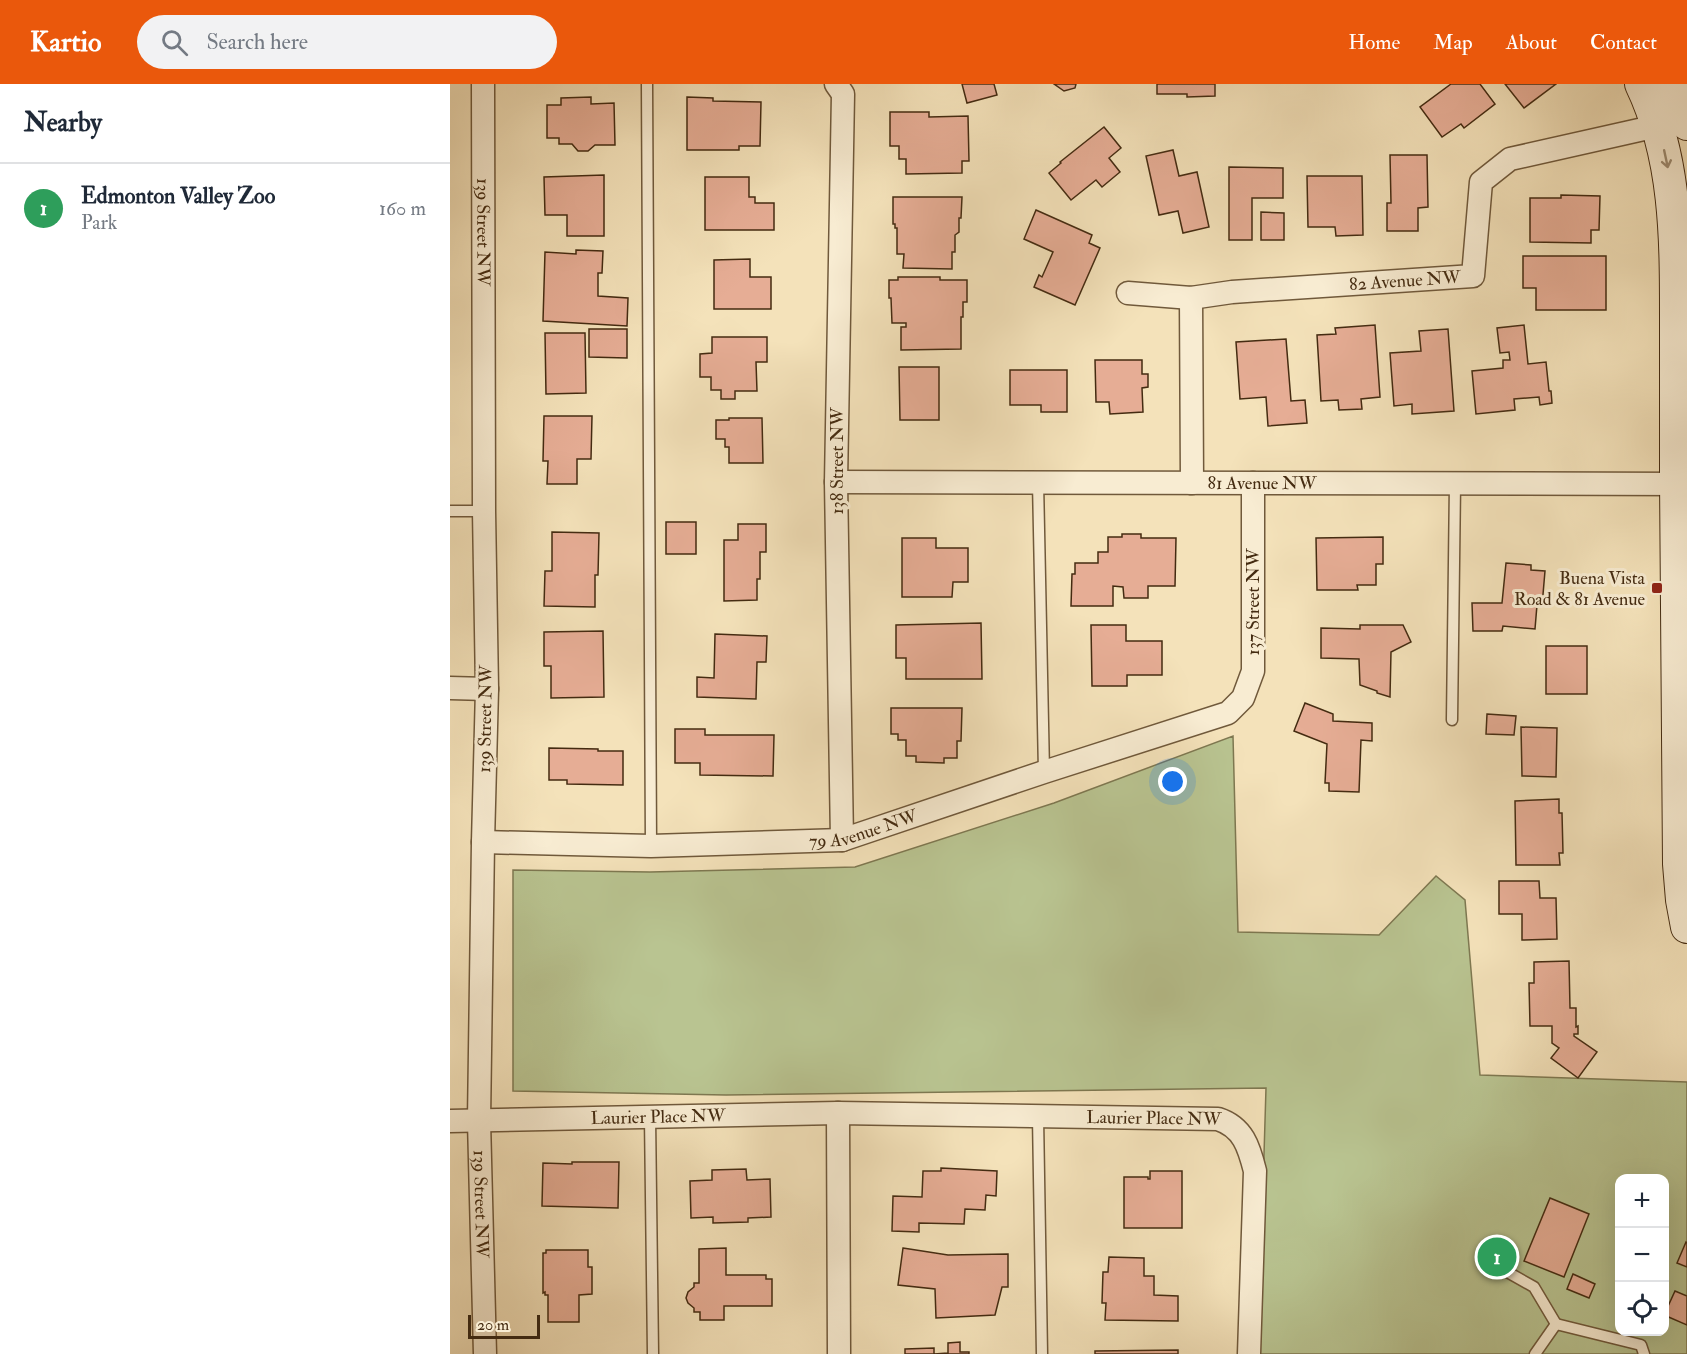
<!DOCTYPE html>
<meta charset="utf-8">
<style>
:root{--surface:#fff;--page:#f2f2f3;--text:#1f2937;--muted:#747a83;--line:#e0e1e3;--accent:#ea580c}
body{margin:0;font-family:"IM FELL Double Pica",serif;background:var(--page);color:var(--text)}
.controls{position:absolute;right:18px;bottom:18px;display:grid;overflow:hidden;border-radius:12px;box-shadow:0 6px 24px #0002}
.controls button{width:54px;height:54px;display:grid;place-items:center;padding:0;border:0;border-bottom:2px solid var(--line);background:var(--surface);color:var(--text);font:30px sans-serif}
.scale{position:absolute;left:18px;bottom:15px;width:72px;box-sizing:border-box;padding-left:6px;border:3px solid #442b11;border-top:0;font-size:16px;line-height:21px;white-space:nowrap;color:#442b11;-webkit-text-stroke:4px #f8ecd2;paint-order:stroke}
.you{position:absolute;left:723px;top:698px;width:21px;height:21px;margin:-15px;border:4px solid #fff;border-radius:50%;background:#1a73e8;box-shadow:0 0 0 9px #1a73e833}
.badge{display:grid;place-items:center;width:39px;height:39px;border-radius:50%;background:var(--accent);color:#fff;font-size:20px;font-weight:700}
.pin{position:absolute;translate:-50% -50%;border:3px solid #fff;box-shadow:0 2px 6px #0006}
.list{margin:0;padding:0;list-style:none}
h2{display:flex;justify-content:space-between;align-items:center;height:78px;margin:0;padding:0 24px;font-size:26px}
h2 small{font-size:20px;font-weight:400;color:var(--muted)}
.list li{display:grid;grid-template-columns:39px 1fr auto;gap:18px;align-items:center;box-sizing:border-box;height:90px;padding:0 24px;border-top:2px solid var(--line)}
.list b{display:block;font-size:22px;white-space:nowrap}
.list p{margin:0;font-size:20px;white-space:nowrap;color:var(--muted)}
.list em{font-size:20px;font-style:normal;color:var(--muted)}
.icon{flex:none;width:33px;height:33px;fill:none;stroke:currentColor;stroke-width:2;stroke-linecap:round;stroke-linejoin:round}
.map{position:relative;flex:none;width:1237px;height:1270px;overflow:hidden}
header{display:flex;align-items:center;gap:36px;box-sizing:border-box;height:84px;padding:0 30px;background:var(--accent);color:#fff}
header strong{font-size:28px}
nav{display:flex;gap:33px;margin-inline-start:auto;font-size:21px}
.search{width:420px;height:54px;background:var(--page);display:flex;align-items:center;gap:15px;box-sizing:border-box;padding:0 21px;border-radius:33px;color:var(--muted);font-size:22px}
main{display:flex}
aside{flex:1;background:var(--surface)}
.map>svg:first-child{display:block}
</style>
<header>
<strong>Kartio</strong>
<div class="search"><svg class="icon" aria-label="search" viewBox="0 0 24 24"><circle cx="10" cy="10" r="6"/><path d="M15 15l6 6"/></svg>Search here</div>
<nav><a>Home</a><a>Map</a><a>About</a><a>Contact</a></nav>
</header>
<main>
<aside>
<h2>Nearby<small></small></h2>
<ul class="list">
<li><span class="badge" style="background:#2e9e5b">1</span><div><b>Edmonton Valley Zoo</b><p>Park</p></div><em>160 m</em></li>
</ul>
</aside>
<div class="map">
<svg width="1237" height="1270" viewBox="0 0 1237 1270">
<rect width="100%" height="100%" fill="#f4e2ba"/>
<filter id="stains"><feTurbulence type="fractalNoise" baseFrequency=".00333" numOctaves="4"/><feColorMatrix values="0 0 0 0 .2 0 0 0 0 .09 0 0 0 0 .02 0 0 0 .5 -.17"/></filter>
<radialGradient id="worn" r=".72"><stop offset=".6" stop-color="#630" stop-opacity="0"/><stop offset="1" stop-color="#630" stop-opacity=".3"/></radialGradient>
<path fill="#b9c491" stroke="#7e7851" stroke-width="1.5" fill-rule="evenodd" d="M783,652L788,848L929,851L986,792L1015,816L1030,991L1237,998V1270H808L816,1004L276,1011L63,1007V786L200,788L405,783L604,719ZM1170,1094H1214V1248H1170Z"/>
<g fill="#e6ad95" stroke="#442b11" stroke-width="1.5">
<path d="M512,0H544L547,11L517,19Z"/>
<path d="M604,0H626L625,4L614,7Z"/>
<path d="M707,0H765V12L737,13V10H707Z"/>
<path d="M1001,0H1030L1045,20L1014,44L1011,40L992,53L970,23Z"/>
<path d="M1055,0H1106L1074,24Z"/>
<path d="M141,13V20L164,19L165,61H145L138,67H128L122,60H109V54H97V21H111V14Z"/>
<path d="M237,13L263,14V17L311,18L310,62H289V66H237Z"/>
<path d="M440,28H479V33L518,32L519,77H512V89L456,90V75H449V62H440Z"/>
<path d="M654,43L671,64L659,74L670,88L652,103L646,96L621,116L599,89L611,79L610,78Z"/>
<path d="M723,66L729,92L747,88L759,143L733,149L728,127L709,131L696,72Z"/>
<path d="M940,71H977L978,123L968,124V147H937V119H941Z"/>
<path d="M779,83L833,84V114H802V156H779Z"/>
<path d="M154,91V152H117V131H95L94,93Z"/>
<path d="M857,92H912L913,151L886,152L885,143H858Z"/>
<path d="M255,93H299V113H305V119H324V146H255Z"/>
<path d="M1111,111L1150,112L1149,146H1141V159L1080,158V114H1111Z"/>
<path d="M443,113H512L511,134H509V148L505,151V168H502V185L453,184L454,170H447V144H445V140H443Z"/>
<path d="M586,126L642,151L639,159L650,164L625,221L584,203L589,191L592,193L603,168L574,155Z"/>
<path d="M811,128L834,129V156H811Z"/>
<path d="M126,166L153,167L152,189H148V212L178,214L177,242L93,237L95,168L126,170Z"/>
<path d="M1073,172H1156V226H1086V204H1073Z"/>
<path d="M300,175V193H321V225H264V176Z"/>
<path d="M448,193H490V196H517V218H513V233H511V265L451,266V243H456V239H442L441,214H439V196H448Z"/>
<path d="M925,241L930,313L911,315L912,325L889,326L888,316L871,317L867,251L886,250L885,244Z"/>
<path d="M1074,241L1078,280L1096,278L1099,307H1101L1102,319L1090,321L1089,313L1064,315L1065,326L1026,330L1022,287L1053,284V276H1060L1059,268L1050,269L1047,244Z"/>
<path d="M139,245H177V274L139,273Z"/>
<path d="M998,245L1004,327L962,330V320L944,322L940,269L971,267L969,247Z"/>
<path d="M95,249H135L136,309L96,310Z"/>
<path d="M262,253H317V278H306L307,307H285V315H271V306H261V293H250V270L262,269Z"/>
<path d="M836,255L841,317L855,316L857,339L818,342L816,313L790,315L786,258Z"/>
<path d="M645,276H692V290H698V303L692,304L693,328L660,330L659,318H646Z"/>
<path d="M449,283H489V336H450Z"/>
<path d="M560,286H617V328H591V321H560Z"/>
<path d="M94,332H142L141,375H127V400H97L98,377H93Z"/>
<path d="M279,334H312L313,379H279V363H275V355H266V336H279Z"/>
<rect x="216" y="438" width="30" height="32"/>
<path d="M288,440H316V468H310V495H307V516L274,517V456H288Z"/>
<path d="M102,448L149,449L148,491H145V523L94,522L95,487H102Z"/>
<path d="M672,450H691V454H726L725,502H698V514H674L673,503L663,502V522H621L622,490H625V479H648V468H658V453H672Z"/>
<path d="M933,453V480H926V501H907L908,506H867L866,454Z"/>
<path d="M452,454H486V464H518V498H503L502,513H452Z"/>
<path d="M1056,479L1081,481V486L1095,487L1092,522L1087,521L1085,545L1053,542L1052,547H1023L1022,519H1052Z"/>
<path d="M531,539L532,595H456V574H446V541Z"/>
<path d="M641,541H676V557H712V591H677V602H642Z"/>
<path d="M910,541H953L961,558L941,568L940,613L927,609V607L910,601L909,575L871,574V544L910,545Z"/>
<path d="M153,547L154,613L101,614V582H94V548Z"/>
<path d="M265,550L317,552L316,578H307L306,615L247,613V593L264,594Z"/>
<rect x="1096" y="562" width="41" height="48"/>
<path d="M855,619L883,630V637L922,639V657L911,656L909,708L879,707V699H875L877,660L844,647Z"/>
<path d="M441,624H512L511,657H507V674H494V679L466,678V672H456V656H448V650H441Z"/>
<path d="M1037,630L1066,632L1064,651L1036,650Z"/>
<path d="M1071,643L1107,644L1106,693L1072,692Z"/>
<path d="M225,645H255V651H324L323,692L250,691V679H225Z"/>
<path d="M99,664L148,665V667H173V701L117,700V696H99Z"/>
<path d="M1109,715V729H1112L1113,769H1109L1110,781H1066L1065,717Z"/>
<path d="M1049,797H1089L1090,814H1106L1107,855L1072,856V830H1049Z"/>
<path d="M1119,877L1120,924H1126V943L1128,942V950H1124V952L1147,968L1128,994L1101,974L1109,964L1102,959V942H1080L1079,899H1084V878Z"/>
<path d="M122,1078H169L168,1124L92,1122L93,1079L122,1080Z"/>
<path d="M491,1084L547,1087L546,1112L536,1111L535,1126L515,1125L514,1140L469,1139V1148L442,1147L443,1112L472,1113L473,1087H491Z"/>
<path d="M296,1085L297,1096L320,1095L321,1133L298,1134V1138L263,1139V1133L241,1134L240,1097L262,1096V1086Z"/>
<path d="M700,1087H732V1144H674V1093H698V1095H700Z"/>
<path d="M1100,1114L1139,1130L1114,1193L1074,1177Z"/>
<path d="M1236,1158L1237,1159V1183L1227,1179Z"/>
<path d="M276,1164V1191H316V1195H322V1222H274V1236H250V1228H244V1224L238,1219L236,1214L238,1208L244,1203V1199H249V1165Z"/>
<path d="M453,1164L498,1171L558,1170V1203H552L545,1231L486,1234L485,1205L448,1201Z"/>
<path d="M96,1166H138V1183H142V1210L129,1211V1238H98V1211H95V1208L93,1209V1169H96Z"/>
<path d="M659,1173L694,1174V1192H704V1211L728,1212V1237L655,1236L656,1219H652L653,1188H658Z"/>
<path d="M1123,1190L1145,1200L1139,1214L1117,1205Z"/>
<path d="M1225,1207L1237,1212V1241L1214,1231Z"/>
<path d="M510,1258V1268H519V1270H455V1265L484,1264V1270L498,1269V1259Z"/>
<path d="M728,1266V1270H645V1267Z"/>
</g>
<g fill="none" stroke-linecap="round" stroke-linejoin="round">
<defs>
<g id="lane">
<path d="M197,0L201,762"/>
<path d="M588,398L594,688"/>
<path d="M0,427H34"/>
<path d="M1002,636L1005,400"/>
<path d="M200,1033L203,1270"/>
<path d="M588,1033L592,1270"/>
<path d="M1052,1185L1084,1203L1106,1240"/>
<path d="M1085,1270L1106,1240L1191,1261L1194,1270"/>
</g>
<g id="street">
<path id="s1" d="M33,0L34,427L37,605L33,758L29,1037L35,1270"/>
<path d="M386,0L393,10L386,398L392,756"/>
<path id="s2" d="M678,209L741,214L782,208L1023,192L1031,98L1060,75L1207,42"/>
<path d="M741,214L742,399"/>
<path id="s3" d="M386,398L1237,400"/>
<path d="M0,604L37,605"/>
<path id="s4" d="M33,758L201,762L392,756L594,688L778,629L793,614L803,587V399"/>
<path d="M388,1029L389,1270"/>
<path id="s5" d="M0,1037L388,1029L768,1035C793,1043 799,1063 805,1087L799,1270"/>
</g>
<g id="secondary">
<path d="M1191,0C1227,75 1226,158 1226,240C1226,292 1226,343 1226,394C1226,523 1228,652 1229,780L1232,816L1237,843"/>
<path d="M1223,0L1237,40"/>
</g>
</defs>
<use href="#lane" stroke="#70593b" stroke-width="13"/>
<use href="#street" stroke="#70593b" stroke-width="25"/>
<use href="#secondary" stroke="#442b11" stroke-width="34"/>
<use href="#lane" stroke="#f8ecd2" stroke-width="10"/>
<use href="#street" stroke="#f8ecd2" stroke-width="22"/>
<use href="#secondary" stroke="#f8ecd2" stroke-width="32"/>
</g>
<defs><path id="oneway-shaft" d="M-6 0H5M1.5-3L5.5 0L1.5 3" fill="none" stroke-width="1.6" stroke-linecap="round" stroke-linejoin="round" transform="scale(1.5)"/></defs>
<use stroke="#9e8c72" href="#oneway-shaft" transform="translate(1216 75) rotate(78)"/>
<rect fill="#8f2418" stroke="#f8ecd2" stroke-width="2" x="1201" y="498" width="12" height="12" rx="3"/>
<g text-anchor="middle" stroke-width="6" stroke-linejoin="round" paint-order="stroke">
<g font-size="18" fill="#442b11" stroke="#f8ecd2">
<text dy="6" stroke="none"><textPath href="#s1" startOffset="148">139 Street NW</textPath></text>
<text dy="6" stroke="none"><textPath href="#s2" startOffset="278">82 Avenue NW</textPath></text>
<text transform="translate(387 377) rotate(-90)" y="6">138 Street NW</text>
<text dy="6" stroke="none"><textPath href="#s3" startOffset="426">81 Avenue NW</textPath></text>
<text transform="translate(803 518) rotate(-90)" y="6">137 Street NW</text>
<text transform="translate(35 635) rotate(-89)" y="6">139 Street NW</text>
<text dy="6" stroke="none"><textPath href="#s4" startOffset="382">79 Avenue NW</textPath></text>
<text dy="6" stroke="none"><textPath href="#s5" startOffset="208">Laurier Place NW</textPath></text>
<text dy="6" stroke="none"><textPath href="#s5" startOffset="704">Laurier Place NW</textPath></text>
<text dy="6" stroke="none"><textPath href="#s1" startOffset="1120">139 Street NW</textPath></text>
</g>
<g font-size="18" fill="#442b11" stroke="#f8ecd2" text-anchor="end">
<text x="1195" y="500">Buena Vista<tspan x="1195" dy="21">Road &amp; 81 Avenue</tspan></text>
</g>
</g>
<rect width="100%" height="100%" filter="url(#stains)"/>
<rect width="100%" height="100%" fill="url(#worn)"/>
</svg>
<div class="controls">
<button>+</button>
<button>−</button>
<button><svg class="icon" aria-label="locate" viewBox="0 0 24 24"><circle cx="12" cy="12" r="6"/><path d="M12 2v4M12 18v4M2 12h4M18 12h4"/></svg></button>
</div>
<div class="scale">20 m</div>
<div class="you"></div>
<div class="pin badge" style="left:1047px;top:1173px;background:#2e9e5b">1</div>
</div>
</main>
